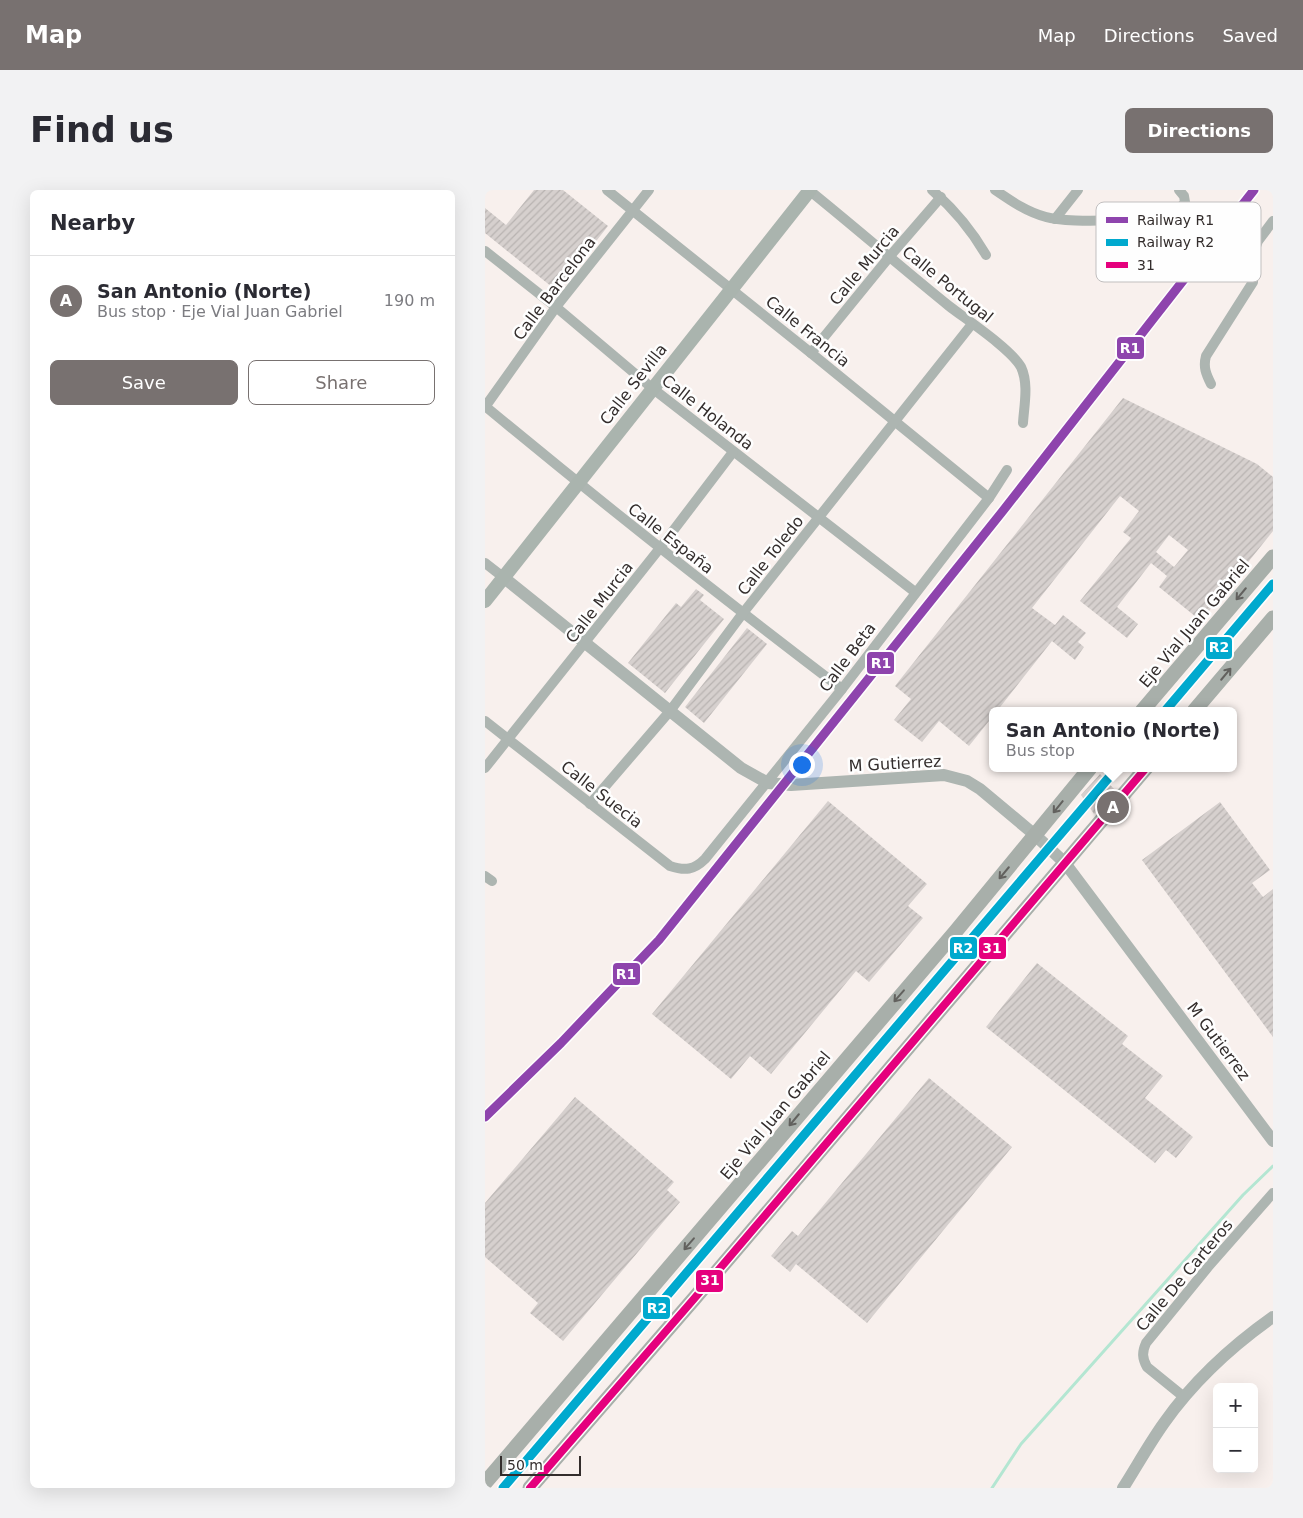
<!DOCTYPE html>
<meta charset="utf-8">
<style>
:root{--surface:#fff;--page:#f2f2f3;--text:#2b2b33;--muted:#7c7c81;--line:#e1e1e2;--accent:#787170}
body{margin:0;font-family:"DejaVu Sans",sans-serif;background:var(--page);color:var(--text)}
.controls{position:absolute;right:15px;bottom:15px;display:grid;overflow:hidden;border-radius:8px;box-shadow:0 5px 20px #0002}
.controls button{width:45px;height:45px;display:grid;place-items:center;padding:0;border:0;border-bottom:1px solid var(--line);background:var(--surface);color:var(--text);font:25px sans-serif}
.scale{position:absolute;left:15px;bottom:12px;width:81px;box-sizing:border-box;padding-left:5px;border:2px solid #332d2c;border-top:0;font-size:14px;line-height:18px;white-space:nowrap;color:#332d2c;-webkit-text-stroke:4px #fefefe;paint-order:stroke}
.you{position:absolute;left:316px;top:574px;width:18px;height:18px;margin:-12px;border:4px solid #fff;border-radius:50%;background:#1a73e8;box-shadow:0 0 0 8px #1a73e833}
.badge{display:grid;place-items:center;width:32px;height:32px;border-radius:50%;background:var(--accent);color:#fff;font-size:16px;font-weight:700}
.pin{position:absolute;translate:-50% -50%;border:2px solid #fff;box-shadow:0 1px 5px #0006}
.popup{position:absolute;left:504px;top:517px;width:248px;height:65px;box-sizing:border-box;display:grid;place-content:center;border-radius:8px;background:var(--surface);filter:drop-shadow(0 1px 4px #0005);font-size:16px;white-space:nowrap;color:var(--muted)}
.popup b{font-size:19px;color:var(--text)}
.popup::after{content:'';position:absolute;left:50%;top:100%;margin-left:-10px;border:10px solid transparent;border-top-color:var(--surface)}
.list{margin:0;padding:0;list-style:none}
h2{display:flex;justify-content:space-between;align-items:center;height:65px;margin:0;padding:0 20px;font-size:21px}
h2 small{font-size:16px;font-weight:400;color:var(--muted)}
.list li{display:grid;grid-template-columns:32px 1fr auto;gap:15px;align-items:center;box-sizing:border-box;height:90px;padding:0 20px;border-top:1px solid var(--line)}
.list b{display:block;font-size:19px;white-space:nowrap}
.list p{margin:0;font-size:16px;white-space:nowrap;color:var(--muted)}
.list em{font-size:16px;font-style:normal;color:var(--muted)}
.actions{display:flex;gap:10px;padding:15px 20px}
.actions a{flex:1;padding:11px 0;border:1px solid var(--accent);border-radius:8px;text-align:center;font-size:18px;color:var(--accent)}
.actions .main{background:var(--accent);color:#fff}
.map{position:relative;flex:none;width:788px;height:1298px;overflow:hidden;border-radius:8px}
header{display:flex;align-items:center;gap:30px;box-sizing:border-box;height:70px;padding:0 25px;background:var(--accent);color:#fff}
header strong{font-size:24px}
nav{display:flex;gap:28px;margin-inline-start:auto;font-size:18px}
.intro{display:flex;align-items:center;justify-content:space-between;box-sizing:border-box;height:120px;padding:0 30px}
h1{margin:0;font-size:35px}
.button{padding:12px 22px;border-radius:8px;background:var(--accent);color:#fff;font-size:18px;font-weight:700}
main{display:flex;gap:30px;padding:0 30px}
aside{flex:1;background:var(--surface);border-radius:8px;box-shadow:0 5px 20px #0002}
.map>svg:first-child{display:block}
</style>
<header>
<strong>Map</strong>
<nav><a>Map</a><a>Directions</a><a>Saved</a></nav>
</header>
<div class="intro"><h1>Find us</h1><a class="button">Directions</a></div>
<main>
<aside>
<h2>Nearby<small></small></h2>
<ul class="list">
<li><span class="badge">A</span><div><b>San Antonio (Norte)</b><p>Bus stop · Eje Vial Juan Gabriel</p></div><em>190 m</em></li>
</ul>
<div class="actions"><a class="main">Save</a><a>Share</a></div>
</aside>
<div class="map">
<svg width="788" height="1298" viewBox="0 0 788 1298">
<defs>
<pattern id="building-hatch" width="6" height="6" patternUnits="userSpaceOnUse" patternTransform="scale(1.25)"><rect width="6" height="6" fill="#d6d0ce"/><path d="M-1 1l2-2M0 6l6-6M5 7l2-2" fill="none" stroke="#b8b3b1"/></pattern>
</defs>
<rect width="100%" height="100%" fill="#f8f0ed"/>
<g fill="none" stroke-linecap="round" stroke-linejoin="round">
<path stroke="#b4e6d2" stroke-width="3" d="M507,1298L536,1254L758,1005L788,976"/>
</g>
<g fill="url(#building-hatch)" fill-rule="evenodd">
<path d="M49,0H78L123,36L72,101L0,43V18L21,35Z"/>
<path d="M638,208L772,274L788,287V341L716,431L674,397L682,386L666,373L632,417L653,434L642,448L595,411L646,348L638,342L654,321L635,306L547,418L570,435L578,425L601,443L593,452L599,457L590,470L567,451L512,521H508V526L484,556L454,531L437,552L409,530L426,509L410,496ZM684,345L703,360L689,377L671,362Z"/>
<path d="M211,399L219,405L215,410L239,429L180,503L143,473L191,413L196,417Z"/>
<path d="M262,438L282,454L219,533L200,517Z"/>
<path d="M615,584L630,600L609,624L596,605Z"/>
<path d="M343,611L442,694L423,716L438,728L384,792L371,781L286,884L265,866L246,889L167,824Z"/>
<path d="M735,612L785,680L767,693L778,707L788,699V847L657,670Z"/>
<path d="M552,773L643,846L637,854L678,886L660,908L708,947L691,968L681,960L670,973L501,837Z"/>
<path d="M444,888L527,957L382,1133L311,1074L305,1082L286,1066L307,1041L313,1046Z"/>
<path d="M90,907L189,992L182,1000L195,1012L78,1151L45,1123L53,1113L0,1067V1013Z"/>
</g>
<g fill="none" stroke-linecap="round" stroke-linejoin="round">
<g stroke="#adb5b1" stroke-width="10">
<path d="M122,0L326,163L504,308"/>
<path d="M324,0C371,38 417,78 464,116C482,130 526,159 536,177C544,194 539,216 538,233"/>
<path d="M447,0C469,19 487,41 501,65"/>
<path d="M510,0C526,11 542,22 561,27C583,34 690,32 700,12L699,6L694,0"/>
<path d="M570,29L593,0"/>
<path d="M0,61L71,117L167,198L430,402"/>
<path d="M326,163L405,66L456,7"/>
<path d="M726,194C721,184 718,177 721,166L768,92L770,59L773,51L788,31"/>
<path d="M0,216C117,313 236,407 357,499"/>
<path d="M0,217L71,117L164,0"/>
<path d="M0,373L18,387"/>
<path d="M0,531L185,676C200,681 209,680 220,669L357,499L504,308L522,280"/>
<path d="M0,578L175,358L248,262"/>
<path d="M105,614L185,521L258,423L487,134"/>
<path d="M0,686L7,691"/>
<path d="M699,1207L662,1177C657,1168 657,1162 661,1153L723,1077L788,1003"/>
</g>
<g stroke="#adb5b1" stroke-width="12">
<path d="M18,387L256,578L283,593L306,595L459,585L482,591L495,599L550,645L580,673L788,951"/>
<path d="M638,1298C652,1276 664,1254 679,1233C708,1192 747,1156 788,1127"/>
</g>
<path stroke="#aab4ae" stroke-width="14" d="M0,411L325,0"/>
<g stroke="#a8afaa" stroke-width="15">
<path d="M657,521L788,367"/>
<path d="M709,521L788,428"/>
<path d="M0,1293L471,741L605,578"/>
<path d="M45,1298L208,1110L661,578"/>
</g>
<defs>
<path id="bus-1" d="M45,1298L208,1110L661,578"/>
</defs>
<use href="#bus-1" stroke="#fefefe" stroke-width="11"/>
<use href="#bus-1" stroke="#e5007d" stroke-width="8"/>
<defs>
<path id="rail-1" d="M0,927L76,853L174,750L517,322L769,0"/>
<g id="rail-2">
<path d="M680,521L788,394"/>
<path d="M18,1298L632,578"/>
</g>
</defs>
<use href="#rail-1" stroke="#fefefe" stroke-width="12"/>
<use href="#rail-2" stroke="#fefefe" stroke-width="12"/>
<use href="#rail-1" stroke="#8e44ad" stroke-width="9"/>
<use href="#rail-2" stroke="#00a9ce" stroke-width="9"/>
</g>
<defs><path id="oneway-shaft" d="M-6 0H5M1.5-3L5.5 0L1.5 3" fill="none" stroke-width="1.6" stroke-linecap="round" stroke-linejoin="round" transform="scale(1.25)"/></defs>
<g stroke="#62615e">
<use href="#oneway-shaft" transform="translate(756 404) rotate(130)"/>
<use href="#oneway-shaft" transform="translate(741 484) rotate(-50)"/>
<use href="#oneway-shaft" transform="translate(573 617) rotate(129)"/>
<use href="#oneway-shaft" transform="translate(519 683) rotate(130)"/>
<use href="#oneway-shaft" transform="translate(414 806) rotate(131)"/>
<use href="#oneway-shaft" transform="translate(309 930) rotate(130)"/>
<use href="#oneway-shaft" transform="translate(204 1054) rotate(131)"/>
</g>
<g text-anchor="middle" stroke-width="5" stroke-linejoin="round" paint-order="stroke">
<g font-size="16" fill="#332d2c" stroke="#fefefe">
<text transform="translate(379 75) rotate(-50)" y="6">Calle Murcia</text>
<text transform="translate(463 94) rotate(39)" y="6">Calle Portugal</text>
<text transform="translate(69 98) rotate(-53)" y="6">Calle Barcelona</text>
<text transform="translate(323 141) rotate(39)" y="6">Calle Francia</text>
<text transform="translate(148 194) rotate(-52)" y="6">Calle Sevilla</text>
<text transform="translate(223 222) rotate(38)" y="6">Calle Holanda</text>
<text transform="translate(186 348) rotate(38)" y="6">Calle España</text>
<text transform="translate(285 365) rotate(-52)" y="6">Calle Toledo</text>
<text transform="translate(114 412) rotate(-52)" y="6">Calle Murcia</text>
<text transform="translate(709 433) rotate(-50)" y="6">Eje Vial Juan Gabriel</text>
<text transform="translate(362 467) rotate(-53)" y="6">Calle Beta</text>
<text transform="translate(410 573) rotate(-3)" y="6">M Gutierrez</text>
<text transform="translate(117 604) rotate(38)" y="6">Calle Suecia</text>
<text transform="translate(734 851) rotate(53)" y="6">M Gutierrez</text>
<text transform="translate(290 925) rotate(-50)" y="6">Eje Vial Juan Gabriel</text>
<text transform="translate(699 1085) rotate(-50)" y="6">Calle De Carteros</text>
</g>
</g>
<rect x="611" y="12" width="165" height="80" rx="8" fill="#fefefe" stroke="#c1bfbf" stroke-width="1"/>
<rect x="621" y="27" width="22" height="6" fill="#8e44ad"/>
<rect x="621" y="49" width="22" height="7" fill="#00a9ce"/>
<rect x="621" y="72" width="22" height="6" fill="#e5007d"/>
<g font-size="14" fill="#332d2c">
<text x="652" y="35">Railway R1</text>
<text x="652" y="57">Railway R2</text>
<text x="652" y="80">31</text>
</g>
<g stroke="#fefefe" stroke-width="2">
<rect x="631" y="146" width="29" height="24" rx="5" fill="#8e44ad"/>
<rect x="720" y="446" width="28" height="24" rx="5" fill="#00a9ce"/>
<rect x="381" y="461" width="29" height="24" rx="5" fill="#8e44ad"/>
<rect x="464" y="746" width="29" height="24" rx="5" fill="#00a9ce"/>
<rect x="493" y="746" width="29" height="24" rx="5" fill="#e5007d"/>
<rect x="127" y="772" width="29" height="24" rx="5" fill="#8e44ad"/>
<rect x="210" y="1079" width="29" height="24" rx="5" fill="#e5007d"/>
<rect x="157" y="1106" width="29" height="24" rx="5" fill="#00a9ce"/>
</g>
<g font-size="14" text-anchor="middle" font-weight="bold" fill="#fff">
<text x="645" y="163">R1</text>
<text x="734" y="462">R2</text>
<text x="396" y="478">R1</text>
<text x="478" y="763">R2</text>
<text x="507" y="763">31</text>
<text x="141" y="789">R1</text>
<text x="225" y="1095">31</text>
<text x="172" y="1123">R2</text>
</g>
</svg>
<div class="controls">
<button>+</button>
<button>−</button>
</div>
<div class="scale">50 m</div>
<div class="you"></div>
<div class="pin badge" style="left:628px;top:617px">A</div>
<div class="popup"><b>San Antonio (Norte)</b>Bus stop</div>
</div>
</main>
